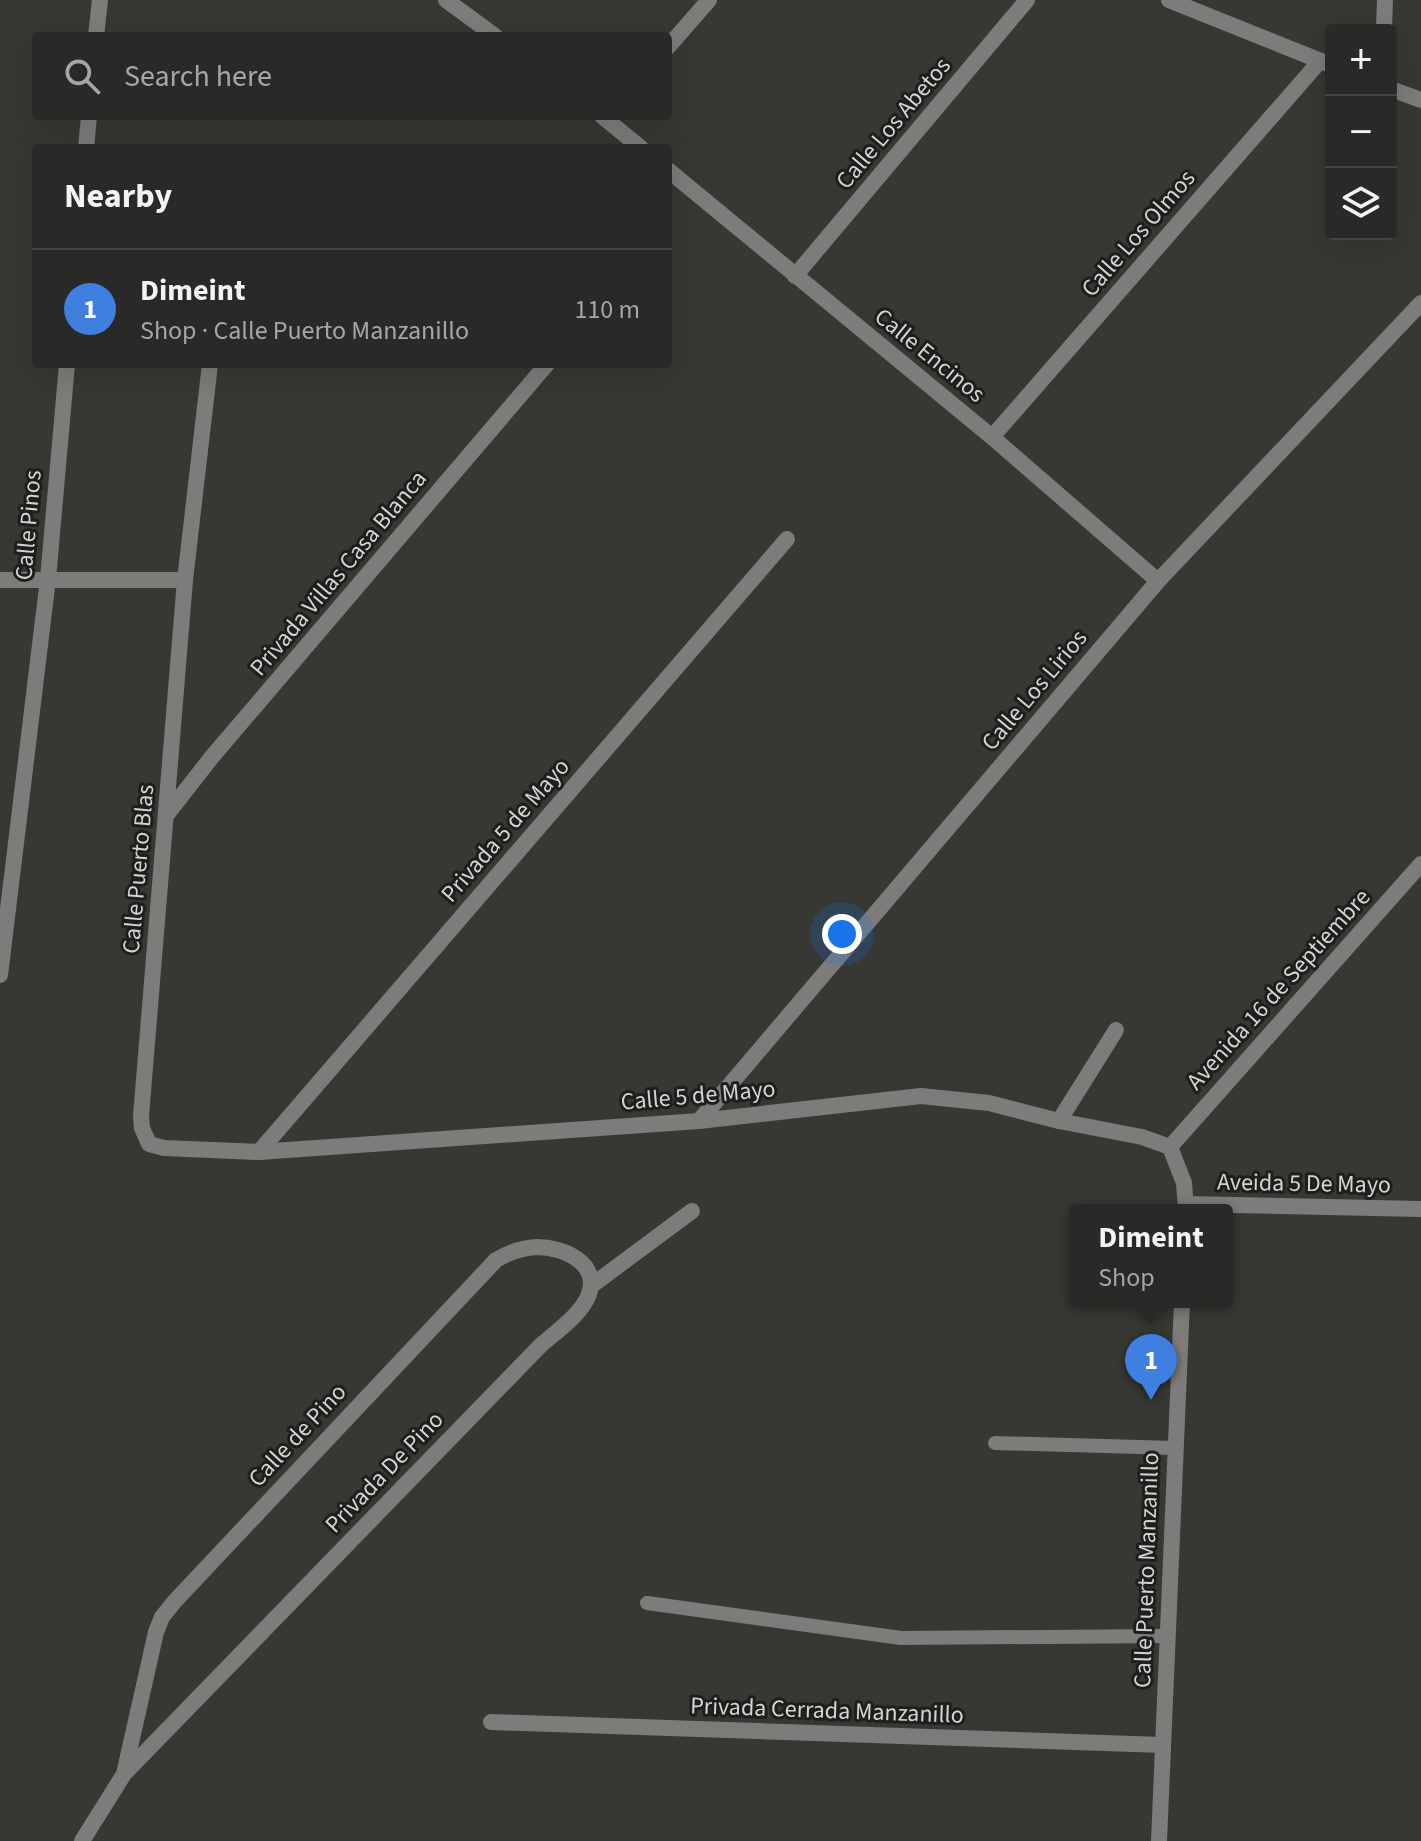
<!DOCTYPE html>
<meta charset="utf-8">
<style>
:root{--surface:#292927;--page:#353533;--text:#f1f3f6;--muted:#a5a6a7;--line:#454544;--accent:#d6ab8b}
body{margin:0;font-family:"Source Sans 3",sans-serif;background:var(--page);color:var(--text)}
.controls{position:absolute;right:24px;top:24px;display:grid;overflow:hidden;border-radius:8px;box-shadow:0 8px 32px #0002}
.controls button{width:72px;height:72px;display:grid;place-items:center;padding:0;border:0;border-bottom:2px solid var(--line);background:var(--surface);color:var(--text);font:40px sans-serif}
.you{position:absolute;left:842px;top:934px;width:28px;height:28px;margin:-20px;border:6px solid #fff;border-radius:50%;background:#1a73e8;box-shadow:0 0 0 12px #1a73e833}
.badge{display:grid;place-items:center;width:52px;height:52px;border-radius:50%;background:var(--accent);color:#fff;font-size:26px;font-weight:700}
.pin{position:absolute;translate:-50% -66px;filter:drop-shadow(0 2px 4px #0008)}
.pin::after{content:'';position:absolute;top:42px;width:28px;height:24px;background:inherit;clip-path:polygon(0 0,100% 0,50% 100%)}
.popup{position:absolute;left:1069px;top:1204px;width:164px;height:104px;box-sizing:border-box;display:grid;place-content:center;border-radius:8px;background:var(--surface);filter:drop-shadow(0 2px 6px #0005);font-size:26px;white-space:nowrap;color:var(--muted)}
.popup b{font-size:30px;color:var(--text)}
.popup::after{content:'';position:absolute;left:50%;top:100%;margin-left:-16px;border:16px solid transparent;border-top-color:var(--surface)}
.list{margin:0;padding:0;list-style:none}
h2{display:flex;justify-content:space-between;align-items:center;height:104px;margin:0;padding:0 32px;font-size:34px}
h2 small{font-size:26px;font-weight:400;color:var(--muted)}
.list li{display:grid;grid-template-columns:52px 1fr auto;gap:24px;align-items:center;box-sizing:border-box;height:120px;padding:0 32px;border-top:2px solid var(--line)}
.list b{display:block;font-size:30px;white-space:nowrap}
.list p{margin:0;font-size:26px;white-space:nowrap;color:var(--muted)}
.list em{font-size:26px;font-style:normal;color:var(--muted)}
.icon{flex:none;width:44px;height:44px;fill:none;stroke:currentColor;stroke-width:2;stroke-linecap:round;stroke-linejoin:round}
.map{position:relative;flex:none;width:1421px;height:1841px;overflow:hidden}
.search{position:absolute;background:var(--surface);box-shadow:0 8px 32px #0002;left:32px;top:32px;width:640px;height:88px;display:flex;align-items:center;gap:20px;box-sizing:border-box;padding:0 28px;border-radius:8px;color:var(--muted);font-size:30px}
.panel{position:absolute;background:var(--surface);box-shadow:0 8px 32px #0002;left:32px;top:144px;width:640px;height:224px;border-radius:8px}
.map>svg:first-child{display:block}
</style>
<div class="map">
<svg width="1421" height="1841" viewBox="0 0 1421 1841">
<rect width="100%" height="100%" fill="#373734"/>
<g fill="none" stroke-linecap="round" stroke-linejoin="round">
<g stroke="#7d7c7b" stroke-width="14">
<path d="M995,1443L1175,1448"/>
<path d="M647,1603L901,1638L1167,1636"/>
</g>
<g stroke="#7d7c7b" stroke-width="16">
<path d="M446,0L495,36"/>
<path d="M1169,0L1331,65"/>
<path d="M1384,30L1385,0"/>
<path d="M96,36L100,0"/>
<path d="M668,47L709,0"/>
<path d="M1391,89L1421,100"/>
<path d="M602,116L641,148"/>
<path d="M86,148L89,116"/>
<path d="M668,170L992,437L1158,581"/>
<path d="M795,276L1027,0"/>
<path d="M210,364L185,580L141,1116L142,1128L149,1144L164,1148L259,1152L699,1121L921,1096L989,1103L1059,1121L1142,1137L1170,1147L1184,1183L1186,1210"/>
<path d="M992,437L1320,61"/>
<path d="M0,580H185"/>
<path d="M168,813L211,758L547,364"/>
<path d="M0,975L48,579L67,364"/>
<path d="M699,1121L1158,581L1421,303"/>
<path d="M1059,1121L1116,1030"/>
<path d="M1170,1147L1421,864"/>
<path d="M259,1152L787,539"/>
<path d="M1186,1204L1421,1209"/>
<path d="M591,1286L692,1211"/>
<path d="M491,1722L1163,1745"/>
<path d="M82,1841L124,1774L541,1345C557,1331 582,1314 589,1294C600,1263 563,1247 537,1247C522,1248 509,1252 496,1260L175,1601L162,1617L156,1632L124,1774"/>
<path d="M1159,1841L1182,1302"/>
</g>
</g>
<g text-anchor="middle" stroke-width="6" stroke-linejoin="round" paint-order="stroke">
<g font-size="24" fill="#d4d4d2" stroke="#1e1e1d">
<text transform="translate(893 123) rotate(-50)" y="8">Calle Los Abetos</text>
<text transform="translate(1138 233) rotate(-49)" y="8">Calle Los Olmos</text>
<text transform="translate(930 355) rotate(39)" y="8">Calle Encinos</text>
<text transform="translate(28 525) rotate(-85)" y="8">Calle Pinos</text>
<text transform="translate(338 573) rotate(-50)" y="8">Privada Villas Casa Blanca</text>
<text transform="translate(1034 690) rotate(-50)" y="8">Calle Los Lirios</text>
<text transform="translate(505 830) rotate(-49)" y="8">Privada 5 de Mayo</text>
<text transform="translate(138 869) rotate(-85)" y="8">Calle Puerto Blas</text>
<text transform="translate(1278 989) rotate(-48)" y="8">Avenida 16 de Septiembre</text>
<text transform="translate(698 1095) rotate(-5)" y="8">Calle 5 de Mayo</text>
<text transform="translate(1304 1183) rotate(1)" y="8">Aveida 5 De Mayo</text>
<text transform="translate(297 1435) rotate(-47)" y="8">Calle de Pino</text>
<text transform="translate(384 1472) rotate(-46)" y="8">Privada De Pino</text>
<text transform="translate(1146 1570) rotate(-88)" y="8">Calle Puerto Manzanillo</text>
<text transform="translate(827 1710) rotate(2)" y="8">Privada Cerrada Manzanillo</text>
</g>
</g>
</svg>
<div class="controls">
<button>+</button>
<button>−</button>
<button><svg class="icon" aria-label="layers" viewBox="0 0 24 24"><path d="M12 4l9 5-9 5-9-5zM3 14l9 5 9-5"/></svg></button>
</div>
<div class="you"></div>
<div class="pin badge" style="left:1151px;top:1400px;background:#3f7fe0">1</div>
<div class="popup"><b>Dimeint</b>Shop</div>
<div class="search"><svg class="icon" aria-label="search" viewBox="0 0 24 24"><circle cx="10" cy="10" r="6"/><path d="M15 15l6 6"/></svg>Search here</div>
<section class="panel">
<h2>Nearby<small></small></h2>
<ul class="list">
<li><span class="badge" style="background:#3f7fe0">1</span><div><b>Dimeint</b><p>Shop · Calle Puerto Manzanillo</p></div><em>110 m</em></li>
</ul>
</section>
</div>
